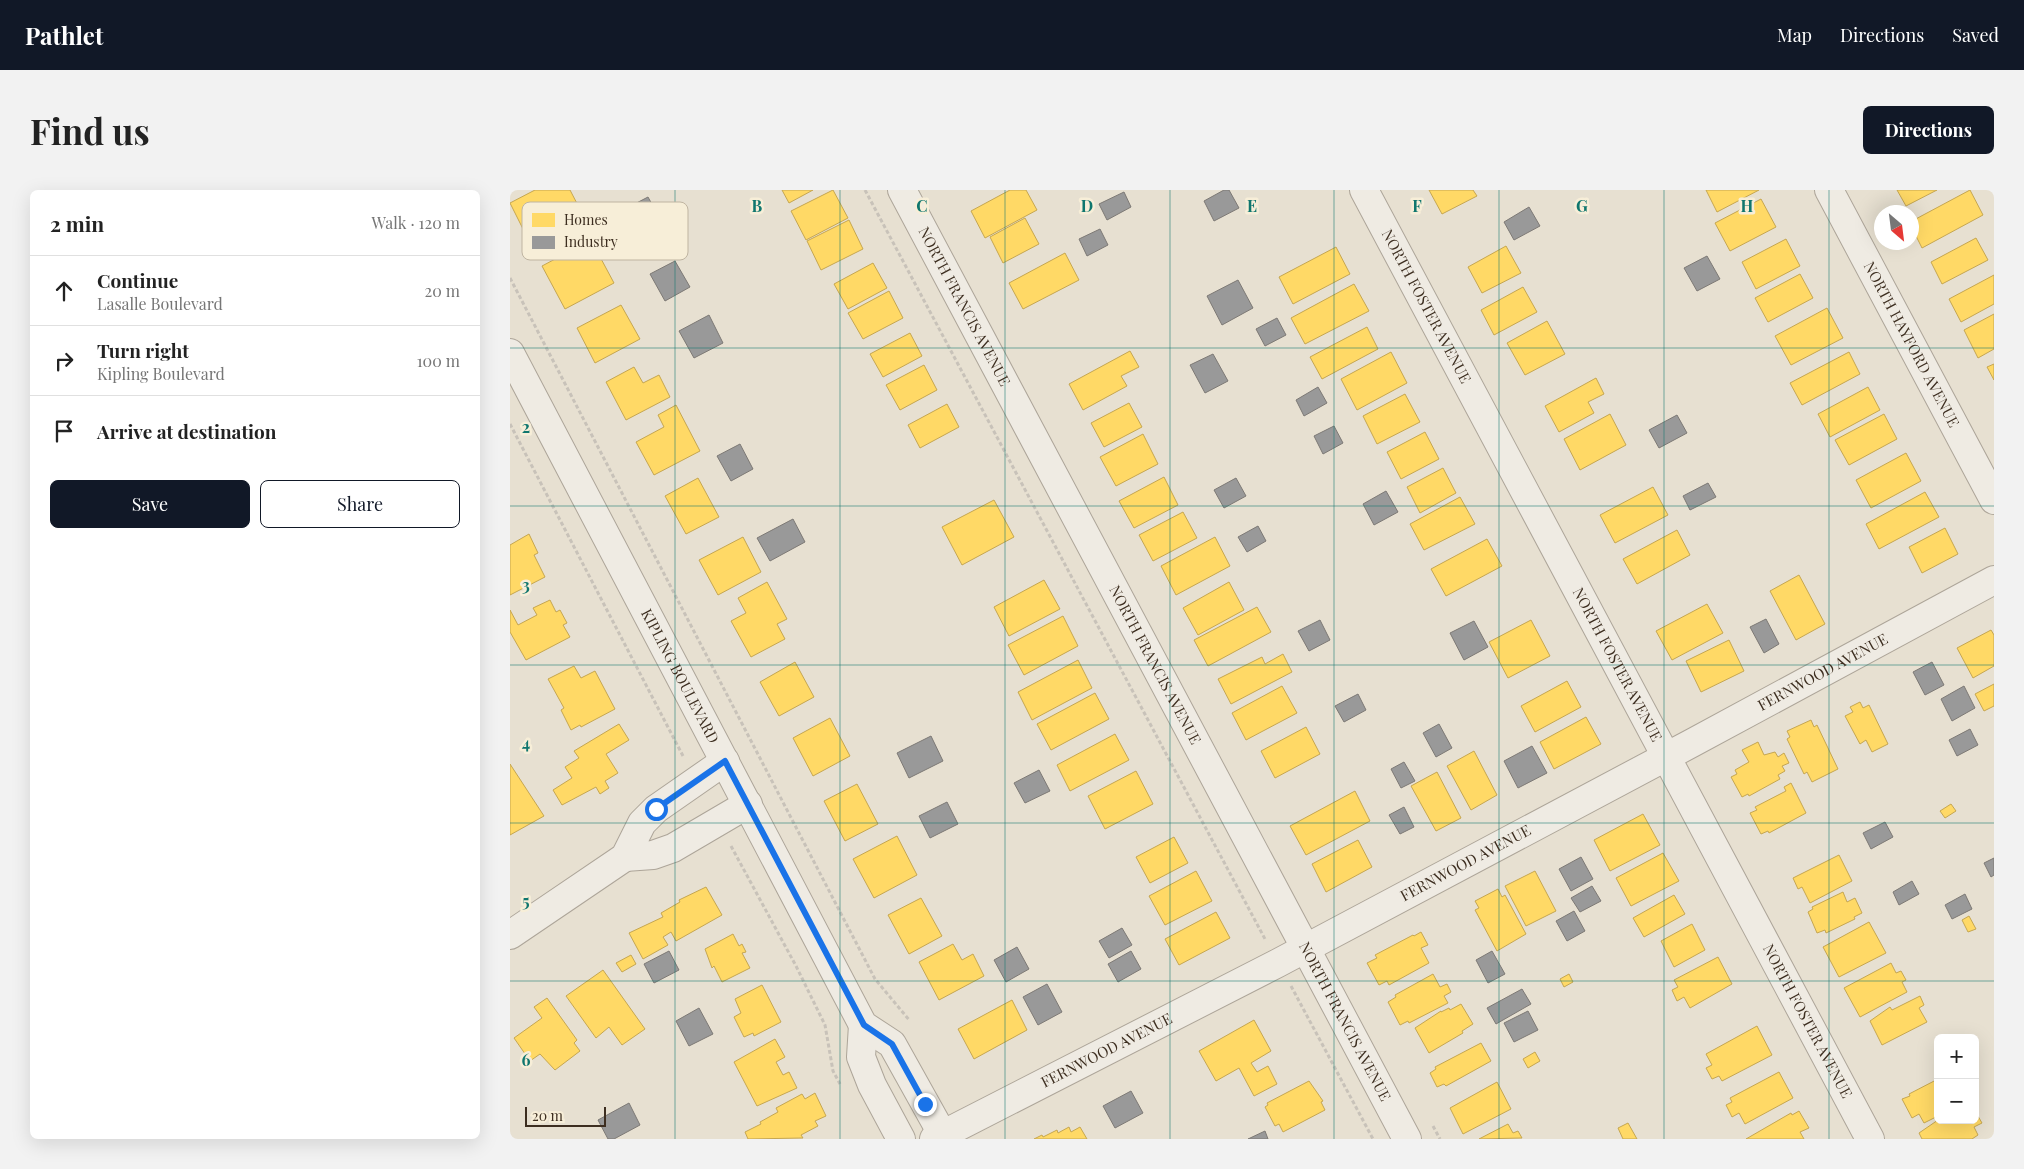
<!DOCTYPE html>
<meta charset="utf-8">
<style>
:root{--surface:#fff;--page:#f2f2f2;--text:#222;--muted:#767676;--line:#e0e0e0;--accent:#111827}
body{margin:0;font-family:"Playfair Display",serif;background:var(--page);color:var(--text)}
.controls{position:absolute;right:15px;bottom:15px;display:grid;overflow:hidden;border-radius:8px;box-shadow:0 5px 20px #0002}
.controls button{width:45px;height:45px;display:grid;place-items:center;padding:0;border:0;border-bottom:1px solid var(--line);background:var(--surface);color:var(--text);font:25px sans-serif}
.compass{position:absolute;left:1364px;top:15px;width:45px;height:45px;border-radius:50%;background:var(--surface);box-shadow:0 5px 20px #0002;rotate:152deg}
.scale{position:absolute;left:15px;bottom:12px;width:81px;box-sizing:border-box;padding-left:5px;border:2px solid #3d2e20;border-top:0;font-size:14px;line-height:18px;white-space:nowrap;color:#3d2e20;-webkit-text-stroke:4px #f7eed8;paint-order:stroke}
.stop{position:absolute;width:15px;height:15px;margin:-11px;border:4px solid #1a73e8;border-radius:50%;background:#fff}
.stop.end{background:#1a73e8;border-color:#fff;box-shadow:0 1px 5px #0008}
.list{margin:0;padding:0;list-style:none}
h2{display:flex;justify-content:space-between;align-items:center;height:65px;margin:0;padding:0 20px;font-size:21px}
h2 small{font-size:16px;font-weight:400;color:var(--muted)}
.list li{display:grid;grid-template-columns:32px 1fr auto;gap:15px;align-items:center;box-sizing:border-box;height:70px;padding:0 20px;border-top:1px solid var(--line)}
.list b{display:block;font-size:19px;white-space:nowrap}
.list p{margin:0;font-size:16px;white-space:nowrap;color:var(--muted)}
.list em{font-size:16px;font-style:normal;color:var(--muted)}
.actions{display:flex;gap:10px;padding:15px 20px}
.actions a{flex:1;padding:11px 0;border:1px solid var(--accent);border-radius:8px;text-align:center;font-size:18px;color:var(--accent)}
.actions .main{background:var(--accent);color:#fff}
.icon{flex:none;width:28px;height:28px;fill:none;stroke:currentColor;stroke-width:2;stroke-linecap:round;stroke-linejoin:round}
.map{position:relative;flex:none;width:1484px;height:949px;overflow:hidden;border-radius:8px}
header{display:flex;align-items:center;gap:30px;box-sizing:border-box;height:70px;padding:0 25px;background:var(--accent);color:#fff}
header strong{font-size:24px}
nav{display:flex;gap:28px;margin-inline-start:auto;font-size:18px}
.intro{display:flex;align-items:center;justify-content:space-between;box-sizing:border-box;height:120px;padding:0 30px}
h1{margin:0;font-size:35px}
.button{padding:12px 22px;border-radius:8px;background:var(--accent);color:#fff;font-size:18px;font-weight:700}
main{display:flex;gap:30px;padding:0 30px}
aside{flex:1;background:var(--surface);border-radius:8px;box-shadow:0 5px 20px #0002}
.map>svg:first-child{display:block}
</style>
<header>
<strong>Pathlet</strong>
<nav><a>Map</a><a>Directions</a><a>Saved</a></nav>
</header>
<div class="intro"><h1>Find us</h1><a class="button">Directions</a></div>
<main>
<aside>
<h2>2 min<small>Walk · 120 m</small></h2>
<ul class="list">
<li><svg class="icon" aria-label="ahead" viewBox="0 0 24 24"><path d="M12 20V5M6 11l6-6 6 6"/></svg><div><b>Continue</b><p>Lasalle Boulevard</p></div><em>20 m</em></li>
<li><svg class="icon" aria-label="right" viewBox="0 0 24 24"><path d="M7 20v-9h11M14 6l5 5-5 5"/></svg><div><b>Turn right</b><p>Kipling Boulevard</p></div><em>100 m</em></li>
<li><svg class="icon" aria-label="arrive" viewBox="0 0 24 24"><path d="M6 21V4h12l-3 4 3 4H6"/></svg><div><b>Arrive at destination</b></div></li>
</ul>
<div class="actions"><a class="main">Save</a><a>Share</a></div>
</aside>
<div class="map">
<svg width="1484" height="949" viewBox="0 0 1484 949">
<rect width="100%" height="100%" fill="#e7e0d1"/>
<g fill="#ffd966" stroke="#c5a651">
<path d="M25,0H60L74,27L21,55L0,13Z"/>
<path d="M272,0H303L279,13Z"/>
<path d="M323,0L338,28L296,50L281,21Z"/>
<path d="M500,0H516L527,20L475,48L461,21Z"/>
<path d="M919,0H963L967,6L932,24Z"/>
<path d="M1196,0H1249L1207,22Z"/>
<path d="M1387,0H1427L1396,16Z"/>
<path d="M1460,0L1473,25L1412,58L1402,38V31Z"/>
<path d="M1251,9L1266,37L1220,61L1205,33Z"/>
<path d="M515,28L529,54L493,73L480,47Z"/>
<path d="M339,30L353,59L311,80L297,51Z"/>
<path d="M1466,48L1478,70L1432,94L1421,72Z"/>
<path d="M1276,49L1290,76L1246,99L1232,72Z"/>
<path d="M81,50L104,93L55,119L32,76Z"/>
<path d="M996,56L1011,83L972,103L958,77Z"/>
<path d="M826,57L840,84L783,114L769,87Z"/>
<path d="M555,63L569,90L513,119L499,93Z"/>
<path d="M363,73L377,98L338,119L324,94Z"/>
<path d="M1290,84L1303,108L1258,132L1245,108Z"/>
<path d="M1484,85V114L1451,132L1439,109Z"/>
<path d="M844,94L859,121L795,154L781,128Z"/>
<path d="M1013,97L1027,122L984,145L971,120Z"/>
<path d="M379,101L393,128L353,149L338,123Z"/>
<path d="M111,115L130,149L85,173L67,138Z"/>
<path d="M1317,118L1333,148L1281,175L1265,146Z"/>
<path d="M1484,124V159L1468,168L1454,140Z"/>
<path d="M1037,131L1055,164L1015,185L997,153Z"/>
<path d="M857,137L868,159L812,189L800,167Z"/>
<path d="M400,143L412,166L373,187L360,164Z"/>
<path d="M620,161L629,177L611,186L617,196L573,220L559,194Z"/>
<path d="M881,162L897,193L847,220L831,189Z"/>
<path d="M1339,162L1350,184L1292,215L1280,193Z"/>
<path d="M1484,174V190L1477,177Z"/>
<path d="M414,175L427,200L390,220L376,195Z"/>
<path d="M124,177L133,193L149,185L160,207L116,230L96,192Z"/>
<path d="M1086,188L1094,204L1078,212L1084,223L1049,242L1035,216Z"/>
<path d="M1358,197L1370,220L1320,247L1308,224Z"/>
<path d="M895,204L910,232L867,254L853,226Z"/>
<path d="M619,213L632,237L594,257L581,233Z"/>
<path d="M437,214L449,237L410,258L398,235Z"/>
<path d="M166,215L190,261L144,285L126,252L154,237L148,225Z"/>
<path d="M1100,224L1116,255L1070,280L1054,249Z"/>
<path d="M1374,224L1387,249L1339,275L1325,250Z"/>
<path d="M915,242L929,269L891,289L877,262Z"/>
<path d="M633,244L648,274L606,296L590,267Z"/>
<path d="M1396,263L1411,291L1361,318L1346,290Z"/>
<path d="M933,278L946,303L910,323L897,297Z"/>
<path d="M654,287L668,315L624,338L609,311Z"/>
<path d="M188,288L209,327L176,344L155,306Z"/>
<path d="M1143,297L1158,325L1105,353L1090,325Z"/>
<path d="M1415,302L1429,327L1369,359L1356,334Z"/>
<path d="M950,307L965,334L914,360L900,334Z"/>
<path d="M484,310L504,347L452,375L432,337Z"/>
<path d="M673,322L687,348L643,371L629,345Z"/>
<path d="M1435,338L1448,364L1412,383L1399,357Z"/>
<path d="M1167,340L1180,365L1127,394L1113,369Z"/>
<path d="M19,344L28,363L24,365L35,387L0,405V355Z"/>
<path d="M233,347L251,382L208,405L189,370Z"/>
<path d="M705,347L720,376L666,405L651,376Z"/>
<path d="M977,349L992,376L936,406L921,379Z"/>
<path d="M1289,385L1315,434L1286,450L1260,401Z"/>
<path d="M534,390L550,419L499,446L484,417Z"/>
<path d="M257,392L277,429L267,434L275,449L241,467L221,431L236,423L228,408Z"/>
<path d="M719,392L734,420L688,445L673,418Z"/>
<path d="M40,410L46,422L50,420L57,433L53,435L60,447L16,470L0,442V420L8,435L27,425L23,418Z"/>
<path d="M1197,414L1213,443L1162,470L1146,441Z"/>
<path d="M747,417L761,442L698,476L684,450Z"/>
<path d="M553,426L568,456L514,485L498,455Z"/>
<path d="M1021,430L1040,466L998,488L979,452Z"/>
<path d="M1481,440L1484,445V476L1463,488L1447,458Z"/>
<path d="M1219,450L1234,481L1191,502L1176,471Z"/>
<path d="M773,464L782,482L721,514L708,489L752,467L755,474Z"/>
<path d="M568,470L582,498L522,530L508,502Z"/>
<path d="M285,472L304,507L269,526L250,492Z"/>
<path d="M64,476L71,488L85,481L105,519L71,537L70,535L61,540L51,520L54,518L38,489Z"/>
<path d="M1057,491L1071,517L1025,542L1011,516Z"/>
<path d="M1484,494V516L1474,521L1465,504Z"/>
<path d="M772,496L787,523L736,550L722,523Z"/>
<path d="M585,503L599,529L541,560L527,534Z"/>
<path d="M1350,512L1353,518L1359,515L1378,554L1362,562L1356,550L1350,554L1335,526L1343,522L1340,517Z"/>
<path d="M1076,527L1091,554L1044,579L1030,552Z"/>
<path d="M320,528L340,566L303,586L283,548Z"/>
<path d="M1301,530L1304,537L1307,535L1328,579L1302,592L1297,582L1294,584L1277,549L1280,547L1277,541Z"/>
<path d="M109,534L119,550L96,564L108,583L95,591L99,598L90,604L86,597L52,615L43,600L62,588L55,577L69,568L64,561Z"/>
<path d="M796,537L810,564L765,588L751,561Z"/>
<path d="M605,544L619,570L560,601L547,575Z"/>
<path d="M1248,552L1254,565L1265,562L1268,567L1274,563L1279,573L1272,576L1275,581L1268,585L1270,589L1239,606L1238,604L1232,607L1221,587L1227,584L1225,580L1239,572L1232,560Z"/>
<path d="M964,561L987,605L961,620L937,576Z"/>
<path d="M0,574L34,626L0,645Z"/>
<path d="M626,581L643,614L595,639L578,606Z"/>
<path d="M927,582L951,628L926,641L901,596Z"/>
<path d="M1281,593L1296,623L1259,643L1258,641L1251,644L1240,623L1247,620L1245,617L1276,601L1274,597Z"/>
<path d="M347,594L368,634L335,651L314,611Z"/>
<path d="M845,601L860,631L796,665L780,636Z"/>
<path d="M1441,614L1446,621L1435,628L1430,621Z"/>
<path d="M1133,624L1150,655L1100,681L1084,650Z"/>
<path d="M387,646L407,685L364,708L343,669Z"/>
<path d="M664,647L678,673L640,693L626,667Z"/>
<path d="M848,650L862,677L816,702L802,674Z"/>
<path d="M1153,663L1169,691L1121,716L1106,688Z"/>
<path d="M1329,665L1342,691L1300,713L1292,697L1288,699L1283,688Z"/>
<path d="M686,681L702,711L655,735L639,706Z"/>
<path d="M1025,681L1046,721L1016,736L995,696Z"/>
<path d="M196,697L212,725L166,751L161,742L153,747L158,755L133,769L119,743L153,727L151,723L170,712L169,710Z"/>
<path d="M988,699L992,707L995,705L1016,744L987,761L965,720L969,718L965,711Z"/>
<path d="M1333,702L1337,712L1345,708L1352,723L1344,727L1345,729L1316,743L1315,740L1307,743L1298,722L1303,719L1302,717Z"/>
<path d="M1164,705L1175,724L1134,747L1123,728Z"/>
<path d="M411,708L432,746L399,764L378,725Z"/>
<path d="M706,722L720,748L669,775L655,749Z"/>
<path d="M1459,726L1466,739L1458,742L1452,730Z"/>
<path d="M1359,732L1376,763L1329,787L1313,757Z"/>
<path d="M1182,734L1195,760L1164,777L1151,751Z"/>
<path d="M911,742L918,755L911,758L919,773L879,795L877,791L869,795L857,773L867,768L865,765L903,745L904,746Z"/>
<path d="M223,744L229,756L232,754L236,762L232,763L240,778L212,792L204,776L202,778L195,759Z"/>
<path d="M443,754L452,770L463,764L474,786L429,810L409,772Z"/>
<path d="M121,765L126,774L112,782L106,773Z"/>
<path d="M1208,767L1222,794L1180,818L1174,807L1167,811L1162,800L1168,797L1164,790Z"/>
<path d="M1381,773L1386,783L1391,781L1396,790L1392,792L1397,802L1350,827L1334,798Z"/>
<path d="M93,780L135,839L112,855L99,837L86,848L56,806Z"/>
<path d="M923,784L930,797L937,794L941,802L934,806L938,813L899,833L898,831L890,835L878,812L886,807L885,805Z"/>
<path d="M1059,784L1063,792L1054,797L1050,789Z"/>
<path d="M252,795L271,832L244,846L243,843L234,847L224,827L231,823L225,809Z"/>
<path d="M1410,806L1414,815L1409,818L1417,832L1372,855L1360,831L1380,817L1382,820Z"/>
<path d="M37,808L67,850L64,853L70,861L45,880L30,864L20,871L4,848L32,828L24,817Z"/>
<path d="M502,810L517,840L464,869L448,839Z"/>
<path d="M951,814L963,834L952,841L953,843L919,863L905,838L931,821V822L939,818L940,820Z"/>
<path d="M744,830L761,861L741,873L747,882L758,876L767,894L744,906L729,878L706,891L689,861Z"/>
<path d="M1247,836L1262,865L1212,891L1209,886L1202,889L1196,878L1202,875L1196,864Z"/>
<path d="M265,849L275,867L266,872L273,885L279,882L287,898L247,916L224,872Z"/>
<path d="M971,853L981,871L936,896L934,894L927,897L920,883L926,879L925,877Z"/>
<path d="M1025,862L1030,871L1018,878L1013,869Z"/>
<path d="M1269,882L1283,908L1235,934L1229,923L1222,927L1216,915L1222,912L1220,908Z"/>
<path d="M1428,889V926L1414,933L1409,924L1402,928L1392,909L1400,906L1399,904Z"/>
<path d="M799,891L813,911L811,912L815,920L773,942L769,934L765,936L755,917L758,915L757,913Z"/>
<path d="M987,892L1001,919L953,944L940,918Z"/>
<path d="M305,903L316,926L305,931L308,936L291,945L293,948L238,949L235,942L251,934L250,932L268,922L266,918L292,904L295,909Z"/>
<path d="M1289,921L1299,938L1290,942L1294,949H1236L1281,923L1282,925Z"/>
<path d="M1465,921L1472,933L1464,937L1468,945L1462,949H1412L1409,943L1428,930H1465Z"/>
<path d="M1118,933L1127,949H1113L1108,938Z"/>
<path d="M998,934L1003,943L1008,941L1012,948L969,949Z"/>
<path d="M559,937L561,942L570,937L577,949H524L532,945L533,947L547,940L548,943Z"/>
</g>
<g fill="#999" stroke="#7d7975">
<path d="M714,0H719L729,18L704,31L694,11Z"/>
<path d="M614,2L621,17L597,30L589,14Z"/>
<path d="M138,7L155,38L132,51L115,19Z"/>
<path d="M1019,17L1030,36L1004,50L994,32Z"/>
<path d="M590,39L598,55L577,66L569,49Z"/>
<path d="M1197,66L1210,89L1187,101L1174,78Z"/>
<path d="M165,71L180,97L155,111L140,84Z"/>
<path d="M728,90L743,118L712,135L697,106Z"/>
<path d="M199,125L213,153L184,168L169,141Z"/>
<path d="M767,128L776,145L755,156L746,139Z"/>
<path d="M703,164L718,191L695,203L680,175Z"/>
<path d="M808,197L817,213L794,226L786,210Z"/>
<path d="M1167,225L1177,243L1149,258L1139,240Z"/>
<path d="M824,236L833,253L813,264L804,246Z"/>
<path d="M230,254L243,279L221,291L207,266Z"/>
<path d="M726,288L736,306L714,318L704,300Z"/>
<path d="M1198,293L1206,307L1180,320L1173,306Z"/>
<path d="M876,301L888,322L864,335L853,314Z"/>
<path d="M283,329L295,352L260,371L247,348Z"/>
<path d="M748,336L756,351L737,362L728,347Z"/>
<path d="M1256,429L1269,454L1254,463L1240,437Z"/>
<path d="M810,430L820,450L799,461L788,441Z"/>
<path d="M964,431L978,457L954,470L940,443Z"/>
<path d="M1422,472L1434,495L1415,505L1403,482Z"/>
<path d="M1454,496L1465,518L1442,531L1431,509Z"/>
<path d="M848,504L856,520L834,532L825,516Z"/>
<path d="M929,534L942,558L926,567L913,543Z"/>
<path d="M1460,539L1468,555L1447,566L1439,550Z"/>
<path d="M421,546L433,571L399,588L387,563Z"/>
<path d="M1022,556L1037,583L1008,598L994,571Z"/>
<path d="M894,572L905,591L891,598L881,579Z"/>
<path d="M529,580L540,601L515,613L504,593Z"/>
<path d="M437,612L448,634L420,648L409,626Z"/>
<path d="M894,617L904,637L890,644L879,625Z"/>
<path d="M1375,632L1383,647L1361,659L1353,643Z"/>
<path d="M1071,667L1083,689L1061,701L1049,679Z"/>
<path d="M1484,668V685L1481,687L1474,673Z"/>
<path d="M1402,691L1409,704L1389,715L1383,702Z"/>
<path d="M1082,696L1091,711L1070,722L1061,708Z"/>
<path d="M1455,704L1462,719L1442,729L1435,715Z"/>
<path d="M1064,721L1075,741L1057,751L1046,731Z"/>
<path d="M612,738L622,755L599,768L589,751Z"/>
<path d="M507,757L519,779L496,792L484,770Z"/>
<path d="M159,761L169,780L144,793L134,774Z"/>
<path d="M621,761L631,779L608,792L598,774Z"/>
<path d="M982,761L995,784L978,793L966,770Z"/>
<path d="M537,794L552,822L528,835L513,807Z"/>
<path d="M1012,799L1021,814L986,834L977,818Z"/>
<path d="M189,818L203,844L179,856L166,831Z"/>
<path d="M1018,821L1028,840L1004,852L994,833Z"/>
<path d="M621,901L633,923L605,938L593,916Z"/>
<path d="M119,913L130,935L104,949H98L88,930Z"/>
<path d="M755,941L758,949H738Z"/>
</g>
<g fill="none" stroke-linecap="round" stroke-linejoin="round">
<defs>
<g id="minor">
<path id="s1" d="M392,0L897,949"/>
<path id="s2" d="M854,0L1360,949"/>
<path id="s3" d="M1319,0L1484,310"/>
<path id="s4" d="M0,163L353,835L382,854L435,949"/>
<path d="M115,667L143,665L163,658L238,614"/>
<path d="M0,745L115,667L132,633L146,619L215,571"/>
<path d="M353,835L351,867L362,895L391,949"/>
<path id="s5" d="M424,949L768,773L1182,553L1484,390"/>
</g>
</defs>
<use href="#minor" stroke="#ada599" stroke-width="30"/>
<g stroke="#c8c2b9" stroke-width="3" stroke-dasharray="4 2.5" stroke-linecap="butt">
<path d="M355,0L755,749"/>
<path d="M0,88L365,789L400,831"/>
<path d="M0,234L173,566"/>
<path d="M221,656L286,776L315,835L323,881L330,894"/>
<path d="M781,796L863,949"/>
<path d="M923,936L930,949"/>
</g>
<use href="#minor" stroke="#efebe3" stroke-width="28"/>
</g>
<g fill="none" stroke-linecap="round" stroke-linejoin="round">
<path stroke="#1a73e8" stroke-width="6" d="M146,619L215,571L354,835L382,854L415,914"/>
</g>
<path fill="none" stroke="#0f766e" stroke-width="1" stroke-opacity="0.55" d="M165,0V949M330,0V949M495,0V949M660,0V949M824,0V949M989,0V949M1154,0V949M1319,0V949M0,158H1484M0,316H1484M0,475H1484M0,633H1484M0,791H1484"/>
<g text-anchor="middle" stroke-width="5" stroke-linejoin="round" paint-order="stroke">
<g font-size="15" fill="#3d2e20" stroke="#f7eed8">
<text dy="5" stroke="none"><textPath href="#s1" startOffset="132">NORTH FRANCIS AVENUE</textPath></text>
<text dy="5" stroke="none"><textPath href="#s2" startOffset="132">NORTH FOSTER AVENUE</textPath></text>
<text dy="5" stroke="none"><textPath href="#s3" startOffset="175">NORTH HAYFORD AVENUE</textPath></text>
<text dy="5" stroke="none"><textPath href="#s1" startOffset="538">NORTH FRANCIS AVENUE</textPath></text>
<text dy="5" stroke="none"><textPath href="#s2" startOffset="538">NORTH FOSTER AVENUE</textPath></text>
<text dy="5" stroke="none"><textPath href="#s5" startOffset="1004">FERNWOOD AVENUE</textPath></text>
<text dy="5" stroke="none"><textPath href="#s4" startOffset="365">KIPLING BOULEVARD</textPath></text>
<text dy="5" stroke="none"><textPath href="#s5" startOffset="599">FERNWOOD AVENUE</textPath></text>
<text dy="5" stroke="none"><textPath href="#s1" startOffset="942">NORTH FRANCIS AVENUE</textPath></text>
<text dy="5" stroke="none"><textPath href="#s2" startOffset="942">NORTH FOSTER AVENUE</textPath></text>
<text dy="5" stroke="none"><textPath href="#s5" startOffset="194">FERNWOOD AVENUE</textPath></text>
</g>
</g>
<rect x="12" y="12" width="166" height="58" rx="8" fill="#f7eed8" stroke="#bfb4a1" stroke-width="1"/>
<rect x="22" y="23" width="23" height="14" fill="#ffd966"/>
<rect x="22" y="46" width="23" height="13" fill="#999"/>
<g font-size="14" fill="#3d2e20">
<text x="54" y="35">Homes</text>
<text x="54" y="57">Industry</text>
</g>
<g font-size="16" text-anchor="middle" font-weight="bold" fill="#0f766e" stroke="#f7eed8" stroke-width="5" stroke-linejoin="round" paint-order="stroke">
<text x="247" y="22">B</text>
<text x="412" y="22">C</text>
<text x="577" y="22">D</text>
<text x="742" y="22">E</text>
<text x="907" y="22">F</text>
<text x="1072" y="22">G</text>
<text x="1237" y="22">H</text>
<text x="16" y="243">2</text>
<text x="16" y="401">3</text>
<text x="16" y="559">4</text>
<text x="16" y="717">5</text>
<text x="16" y="876">6</text>
</g>
</svg>
<div class="controls">
<button>+</button>
<button>−</button>
</div>
<svg class="compass" viewBox="-18 -18 36 36"><path d="M0-13l5 13h-10z" fill="#e53935"/><path d="M0 13l5-13h-10z" fill="#767676"/></svg>
<div class="scale">20 m</div>
<div class="stop" style="left:146px;top:619px"></div>
<div class="stop end" style="left:415px;top:914px"></div>
</div>
</main>
